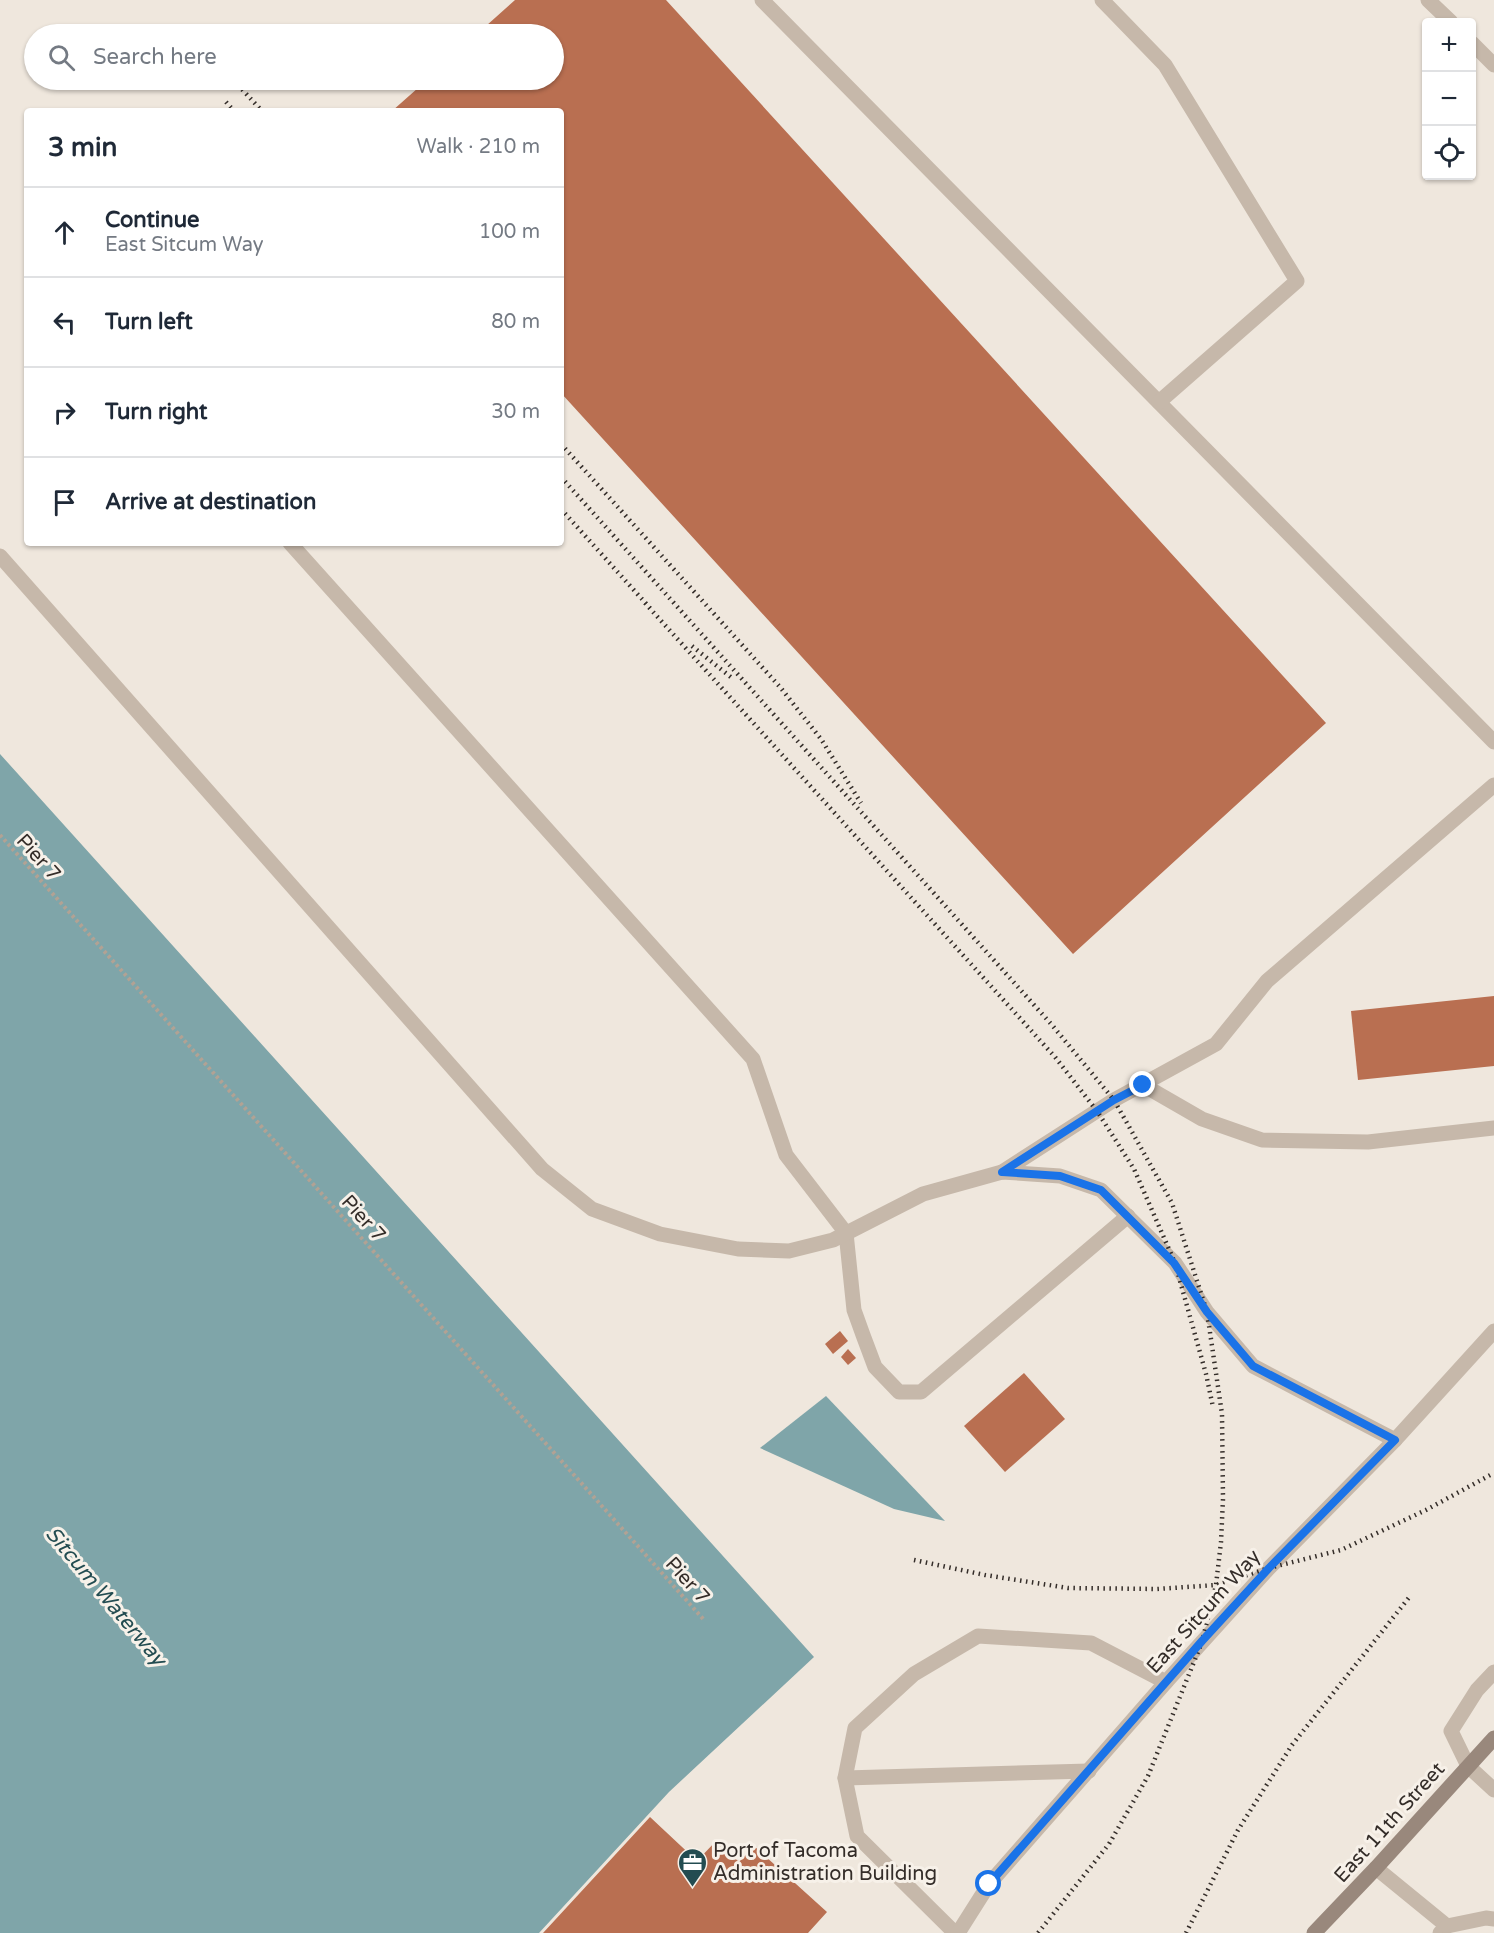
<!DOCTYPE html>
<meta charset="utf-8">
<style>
:root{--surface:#fff;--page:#f6f6f7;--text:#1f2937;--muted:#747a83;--line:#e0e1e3}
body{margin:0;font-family:"Varela Round",sans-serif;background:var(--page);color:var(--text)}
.controls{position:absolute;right:18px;top:18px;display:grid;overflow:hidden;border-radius:6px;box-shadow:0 2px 4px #0004}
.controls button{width:54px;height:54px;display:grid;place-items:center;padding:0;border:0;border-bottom:2px solid var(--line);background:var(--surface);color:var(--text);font:30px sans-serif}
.stop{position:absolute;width:18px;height:18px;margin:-14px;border:4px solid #1a73e8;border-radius:50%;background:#fff}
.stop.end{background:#1a73e8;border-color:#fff;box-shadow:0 2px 6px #0008}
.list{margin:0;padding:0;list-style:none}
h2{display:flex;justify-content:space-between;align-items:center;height:78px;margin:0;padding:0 24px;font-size:26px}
h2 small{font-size:20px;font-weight:400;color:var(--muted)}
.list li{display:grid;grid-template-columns:39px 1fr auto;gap:18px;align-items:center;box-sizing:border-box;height:90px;padding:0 24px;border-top:2px solid var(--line)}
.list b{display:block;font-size:22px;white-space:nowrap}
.list p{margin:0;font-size:20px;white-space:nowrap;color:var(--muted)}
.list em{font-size:20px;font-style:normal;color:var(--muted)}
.icon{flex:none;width:33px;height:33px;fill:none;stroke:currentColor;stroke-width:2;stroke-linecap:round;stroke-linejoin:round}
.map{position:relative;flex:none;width:1494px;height:1933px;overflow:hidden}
.search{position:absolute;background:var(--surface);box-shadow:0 2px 4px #0004;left:24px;top:24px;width:540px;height:66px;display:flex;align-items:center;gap:15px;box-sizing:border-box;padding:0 21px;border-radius:33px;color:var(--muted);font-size:22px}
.panel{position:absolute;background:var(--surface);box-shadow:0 2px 4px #0004;left:24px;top:108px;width:540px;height:438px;border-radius:6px}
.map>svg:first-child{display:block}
</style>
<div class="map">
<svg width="1494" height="1933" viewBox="0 0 1494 1933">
<rect width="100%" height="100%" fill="#efe7dd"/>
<g fill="#7fa5a9">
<path d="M0,754L814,1657L669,1792L539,1933H0Z"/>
<path d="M826,1396L945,1521L894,1509L760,1448Z"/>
</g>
<g fill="#b96f51">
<path d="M515,0H666L1326,723L1073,954L561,393V111H392L427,80H554V34H477Z"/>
<path d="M1494,996V1066L1358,1080L1351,1011Z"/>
<path d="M840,1331L848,1341L833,1354L825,1344Z"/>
<path d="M848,1349L856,1358L848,1365L841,1357Z"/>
<path d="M1024,1373L1065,1419L1005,1472L964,1426Z"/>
<path d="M650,1817L697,1861L716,1841L739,1862L754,1846L827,1912L808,1933H543Z"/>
</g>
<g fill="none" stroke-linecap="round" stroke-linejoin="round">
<path stroke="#b2a294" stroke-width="4" stroke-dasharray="3 3" stroke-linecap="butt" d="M0,835L705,1621"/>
<g stroke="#c6b8aa" stroke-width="15">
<path d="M762,0L1494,742"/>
<path d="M1102,0L1165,65L1297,281L1159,402"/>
<path d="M1428,0L1451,22"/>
<path d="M1472,43L1494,65"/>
<path d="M290,543L753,1059L786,1155L846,1233L854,1310L863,1335L875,1367L899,1392H921L1128,1216"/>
<path d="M0,556L542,1169L592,1209L660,1234L738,1249L789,1251L833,1240L923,1194L1002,1172L1060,1176L1101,1190L1175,1263L1207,1312L1253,1366L1395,1440"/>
<path d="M1143,1085L1202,1119L1262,1140L1368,1142L1494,1128"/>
<path d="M1002,1172L1114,1100L1216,1044L1267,981L1494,785"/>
<path d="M1468,1766L1451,1731L1477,1690L1494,1672"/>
<path d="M845,1778L1089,1771"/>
<path d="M1376,1868L1447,1926L1440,1933"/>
<path d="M1447,1926L1486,1918L1494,1919"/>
<path d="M955,1933L857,1836L845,1778L855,1728L914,1674L978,1636L1091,1643L1166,1682"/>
</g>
<g stroke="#c6b8aa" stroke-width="15">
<path d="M1468,1766L1494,1790"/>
<path d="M958,1933L989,1884L1166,1682L1269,1568L1395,1440L1494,1331"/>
</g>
<path stroke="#99887c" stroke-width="15" d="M1314,1933L1376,1868L1494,1738"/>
<g stroke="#342d29" stroke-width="4.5" stroke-dasharray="1.5 4.5" stroke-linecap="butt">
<path d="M238,85L262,111"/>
<path d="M226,102L234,111"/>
<path d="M561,444L780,687L821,739L861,803"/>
<path d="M561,477L1052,1025L1114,1100L1172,1203L1207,1312L1222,1414L1223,1499L1221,1542L1216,1585L1202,1642L1148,1776L1109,1844L1038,1933"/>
<path d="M561,509L650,608"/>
<path d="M645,603L1055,1057L1097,1111L1134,1169L1175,1263L1206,1374L1213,1407"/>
<path d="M692,646L732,678"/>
<path d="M914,1560L985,1575L1068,1588L1157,1589L1216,1585L1269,1568L1341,1550L1426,1510L1494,1473"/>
<path d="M1186,1933L1238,1830L1292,1745L1411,1595"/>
</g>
</g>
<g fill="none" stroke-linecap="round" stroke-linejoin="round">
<path stroke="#1a73e8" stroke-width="8" d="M989,1884L1202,1641L1269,1568L1395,1440L1253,1366L1207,1312L1174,1263L1101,1190L1060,1176L1002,1172L1114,1100L1143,1085"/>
</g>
<defs>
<symbol id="office-pin" viewBox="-11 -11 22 30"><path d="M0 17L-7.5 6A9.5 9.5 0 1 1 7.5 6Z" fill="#234c51" stroke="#f7f1e9"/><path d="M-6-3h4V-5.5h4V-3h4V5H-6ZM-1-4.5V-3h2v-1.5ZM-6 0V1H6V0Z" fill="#fff"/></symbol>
</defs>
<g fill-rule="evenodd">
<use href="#office-pin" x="676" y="1846" width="33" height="45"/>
</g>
<g text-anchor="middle" stroke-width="6" stroke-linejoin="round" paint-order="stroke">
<g font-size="20" fill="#342d29" stroke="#f7f1e9">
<text transform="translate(39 857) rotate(48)" y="7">Pier 7</text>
<text transform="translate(364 1218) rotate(48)" y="7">Pier 7</text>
<text transform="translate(688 1580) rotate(48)" y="7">Pier 7</text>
<text transform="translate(1203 1611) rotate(-48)" y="7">East Sitcum Way</text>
<text transform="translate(1389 1822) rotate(-48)" y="7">East 11th Street</text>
</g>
<g font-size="20" fill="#342d29" stroke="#f7f1e9" text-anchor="start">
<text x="713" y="1857">Port of Tacoma<tspan x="713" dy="23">Administration Building</tspan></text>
</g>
<g font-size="21" font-style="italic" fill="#234c51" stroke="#f7f1e9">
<text transform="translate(106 1596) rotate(50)" y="7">Sitcum Waterway</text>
</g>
</g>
</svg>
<div class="controls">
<button>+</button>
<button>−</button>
<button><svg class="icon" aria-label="locate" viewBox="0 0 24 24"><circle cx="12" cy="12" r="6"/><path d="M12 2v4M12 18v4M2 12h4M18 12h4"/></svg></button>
</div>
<div class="stop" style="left:989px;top:1884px"></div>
<div class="stop end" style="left:1143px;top:1085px"></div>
<div class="search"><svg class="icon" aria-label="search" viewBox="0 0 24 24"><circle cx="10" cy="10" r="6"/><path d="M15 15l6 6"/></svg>Search here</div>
<section class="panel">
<h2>3 min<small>Walk · 210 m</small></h2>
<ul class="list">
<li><svg class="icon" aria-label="ahead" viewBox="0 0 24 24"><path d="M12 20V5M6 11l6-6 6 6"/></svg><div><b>Continue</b><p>East Sitcum Way</p></div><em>100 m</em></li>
<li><svg class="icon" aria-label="left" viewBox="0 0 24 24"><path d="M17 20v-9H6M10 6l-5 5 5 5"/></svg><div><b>Turn left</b></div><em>80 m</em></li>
<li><svg class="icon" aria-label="right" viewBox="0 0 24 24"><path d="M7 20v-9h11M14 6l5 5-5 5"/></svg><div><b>Turn right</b></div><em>30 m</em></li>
<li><svg class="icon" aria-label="arrive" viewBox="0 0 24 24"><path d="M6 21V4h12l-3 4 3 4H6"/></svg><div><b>Arrive at destination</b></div></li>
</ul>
</section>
</div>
